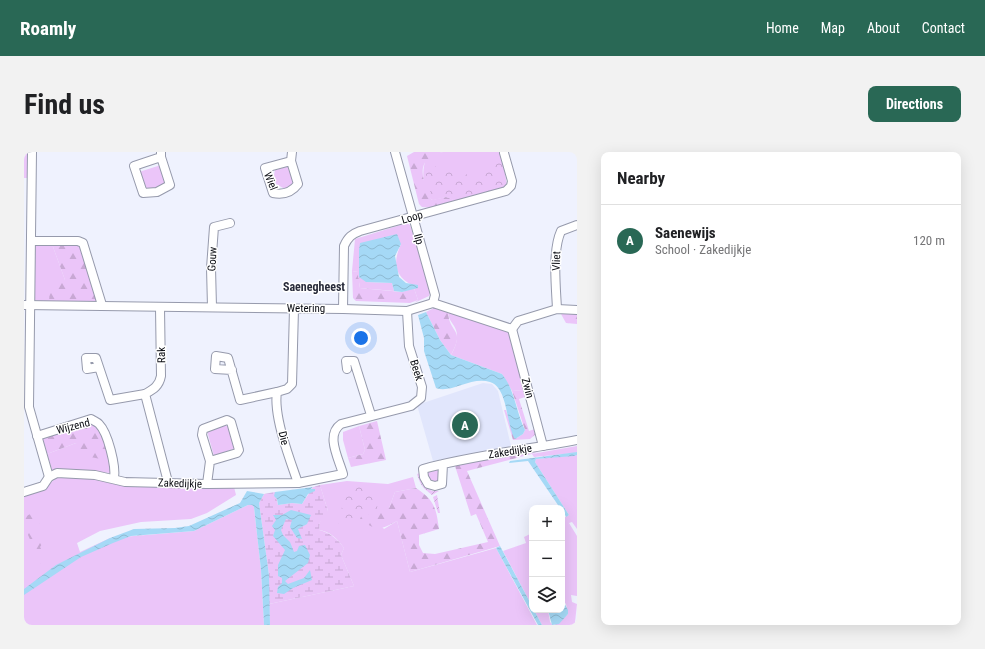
<!DOCTYPE html>
<meta charset="utf-8">
<style>
:root{--surface:#fff;--page:#f2f2f2;--text:#202124;--muted:#757577;--line:#e0e0e0;--accent:#296855}
body{margin:0;font-family:"Roboto Condensed",sans-serif;background:var(--page);color:var(--text)}
.controls{position:absolute;right:12px;bottom:12px;display:grid;overflow:hidden;border-radius:8px;box-shadow:0 4px 16px #0002}
.controls button{width:36px;height:36px;display:grid;place-items:center;padding:0;border:0;border-bottom:1px solid var(--line);background:var(--surface);color:var(--text);font:20px sans-serif}
.you{position:absolute;left:337px;top:186px;width:14px;height:14px;margin:-10px;border:3px solid #fff;border-radius:50%;background:#1a73e8;box-shadow:0 0 0 6px #1a73e833}
.badge{display:grid;place-items:center;width:26px;height:26px;border-radius:50%;background:var(--accent);color:#fff;font-size:13px;font-weight:700}
.pin{position:absolute;translate:-50% -50%;border:2px solid #fff;box-shadow:0 1px 4px #0006}
.list{margin:0;padding:0;list-style:none}
h2{display:flex;justify-content:space-between;align-items:center;height:52px;margin:0;padding:0 16px;font-size:17px}
h2 small{font-size:13px;font-weight:400;color:var(--muted)}
.list li{display:grid;grid-template-columns:26px 1fr auto;gap:12px;align-items:center;box-sizing:border-box;height:72px;padding:0 16px;border-top:1px solid var(--line)}
.list b{display:block;font-size:15px;white-space:nowrap}
.list p{margin:0;font-size:13px;white-space:nowrap;color:var(--muted)}
.list em{font-size:13px;font-style:normal;color:var(--muted)}
.icon{flex:none;width:22px;height:22px;fill:none;stroke:currentColor;stroke-width:2;stroke-linecap:round;stroke-linejoin:round}
.map{position:relative;flex:none;width:553px;height:473px;overflow:hidden;border-radius:8px}
header{display:flex;align-items:center;gap:24px;box-sizing:border-box;height:56px;padding:0 20px;background:var(--accent);color:#fff}
header strong{font-size:19px}
nav{display:flex;gap:22px;margin-inline-start:auto;font-size:14px}
.intro{display:flex;align-items:center;justify-content:space-between;box-sizing:border-box;height:96px;padding:0 24px}
h1{margin:0;font-size:28px}
.button{padding:10px 18px;border-radius:8px;background:var(--accent);color:#fff;font-size:14px;font-weight:700}
main{display:flex;gap:24px;padding:0 24px}
aside{flex:1;background:var(--surface);border-radius:8px;box-shadow:0 4px 16px #0002}
.map>svg:first-child{display:block}
</style>
<header>
<strong>Roamly</strong>
<nav><a>Home</a><a>Map</a><a>About</a><a>Contact</a></nav>
</header>
<div class="intro"><h1>Find us</h1><a class="button">Directions</a></div>
<main>
<div class="map">
<svg width="553" height="473" viewBox="0 0 553 473">
<defs>
<pattern id="forest-firs" width="22" height="20" patternUnits="userSpaceOnUse"><rect width="22" height="20" fill="#ebc5f9"/><path d="M5 1l3.5 6h-7zM16 11l3.5 6h-7z" fill="#c8a8d4"/></pattern>
<pattern id="wetland-marsh" width="20" height="14" patternUnits="userSpaceOnUse"><rect width="20" height="14" fill="#ebc5f9"/><path d="M1 5h8M5 5V1M11 12h8M15 12V8" fill="none" stroke="#c8a8d4"/></pattern>
<pattern id="park-crowns" width="20" height="18" patternUnits="userSpaceOnUse"><rect width="20" height="18" fill="#ebc5f9"/><path d="M2 6a3 3 0 1 1 6 0M12 15a3 3 0 1 1 6 0" fill="none" stroke="#c8a8d4"/></pattern>
<pattern id="garden-furrows" width="10" height="10" patternUnits="userSpaceOnUse"><rect width="10" height="10" fill="#ebc5f9"/><path d="M-1 1l2-2M0 10L10 0M9 11l2-2" fill="none" stroke="#c8a8d4"/></pattern>
<pattern id="water-waves" width="16" height="10" patternUnits="userSpaceOnUse"><rect width="16" height="10" fill="#a5d9f6"/><path d="M0 5q4-4 8 0t8 0" fill="none" stroke="#8db9d2"/></pattern>
</defs>
<rect width="100%" height="100%" fill="#eff2fe"/>
<path fill="#e1e6fc" d="M459,231L468,232L474,239L487,294L409,309L393,253Z"/>
<g fill="#ebc5f9">
<path d="M0,0H4L3,26H0Z"/>
<path d="M419,0H477L483,34L433,49L422,45L408,48C399,40 397,19 402,7L409,2Z"/>
<path d="M137,13L142,29L140,34L126,39L121,38L115,20Z"/>
<path d="M266,14L270,30L269,33L261,37L252,32L250,23L251,18Z"/>
<path d="M383,71L386,73L407,137L405,144L390,151L394,148L390,136H394C372,127 367,114 377,92L342,130L368,131L370,139L336,136L335,130H339L334,126V120L328,119L331,87Z"/>
<path d="M11,92H28L41,128L25,151L11,148Z"/>
<path d="M424,160L484,180L489,189L499,238L488,239L478,222L427,203C431,196 435,186 432,178C429,170 425,170 424,160Z"/>
<path d="M201,273L207,276L212,296L190,304L183,279Z"/>
<path d="M335,274L341,298L339,302L324,306L319,288V280Z"/>
<path d="M52,291L87,309L88,321L28,318L23,302Z"/>
<path d="M553,294V300L550,301L510,305L508,302Z"/>
<path d="M553,303V377L548,370L545,371L553,384V444L547,443L548,450L553,452L551,470L553,473H531L544,462L542,452L538,447V367L545,363L511,310L512,307Z"/>
<path d="M417,315L415,329L411,332L404,330L402,324L404,320Z"/>
<path d="M42,325L88,328L95,333L210,335L212,343L183,361L167,367L117,370L76,379L53,391L56,400L86,386L170,379L224,353H228L230,355L237,418L240,473H0V345L22,335L32,326Z"/>
<path d="M389,325L392,336L371,340L365,356H341L360,377L373,369L386,420L472,396L513,473H246L245,452L330,434L317,403L320,396C314,387 305,379 295,378L296,370L304,359L296,333L323,329L364,332Z"/>
<path d="M508,381V454L479,399L502,391L500,385Z"/>
<path d="M510,458H524L526,470L529,473H518Z"/>
</g>
<g fill="url(#forest-firs)">
<path d="M390,0H419C397,6 395,17 403,37C405,41 405,45 408,48L422,45L433,49L409,56L398,55L395,52L383,4Z"/>
<path d="M28,92L57,93L74,151H25L26,131L41,128Z"/>
<path d="M328,119L334,120V126L340,130H335L336,136L378,140L390,136L394,148L386,151L332,149L329,146Z"/>
<path d="M410,156L424,160C425,182 442,176 427,203L416,188L402,160Z"/>
<path d="M537,162H553V172L542,171Z"/>
<path d="M499,238L501,245L495,247L505,279L511,277L512,282L506,287L489,288L480,258H482L491,287L499,282L501,278L488,239Z"/>
<path d="M353,269L362,308L327,315L324,306L339,302L341,298L335,274Z"/>
<path d="M73,270L87,309L56,303L52,291L23,302L18,287Z"/>
<path d="M515,300L443,319L476,394L386,420L373,369C354,379 353,379 336,367L341,356H365L371,340L392,336C410,348 412,355 415,377L395,383V393L399,401L411,402L464,390L452,362L447,364L431,314L473,304Z"/>
<path d="M17,357L22,366L8,377L21,388L16,395L23,408L17,412L0,374V365Z"/>
</g>
<path fill="url(#wetland-marsh)" d="M296,333L304,359L303,367L296,370L295,378C305,380 314,387 320,396L317,403L330,434L245,452V423L235,351L240,342L251,340L254,353L268,351L278,352L289,335Z"/>
<g fill="url(#park-crowns)">
<path d="M478,6L483,34L433,49L422,45L409,48L402,26V9L410,7L414,23L436,17C456,38 463,12 478,6Z"/>
<path d="M332,333H345L355,359L312,372L325,336Z"/>
</g>
<g fill="url(#garden-furrows)">
<path d="M396,321L399,334L408,339H415L408,343C398,335 397,334 393,322Z"/>
<path d="M413,343L416,361H414L409,345Z"/>
</g>
<g fill="url(#water-waves)">
<path d="M373,82L377,92L371,104L375,125L382,131L394,133V136L378,140L370,139L368,131L342,130L335,125V98L336,91Z"/>
<path d="M402,160L416,188L427,203L478,222C491,238 492,260 501,278L499,282L491,287C482,273 484,235 466,230C447,224 427,242 412,236L400,199V186L394,163Z"/>
<path d="M553,300V303L550,304L512,307L511,310L545,363L542,365L538,356H536L504,309L485,311L486,309Z"/>
<path d="M289,335L287,337H291V339L284,342L278,352L268,351L254,353L253,347L250,344L251,340Z"/>
<path d="M223,339L240,342L235,351L245,423L246,473H240L237,418L230,355L228,353H224L170,379L107,384L89,391L57,405L0,443V437L32,413L86,386L110,377L151,376L165,374L216,351Z"/>
<path d="M267,358L287,363L283,372L274,377L278,387L273,386L266,375L268,368L262,367L257,378L259,383L266,390L270,400L273,399L275,394L281,393L286,403L284,411L261,429L264,432L280,426L286,418L288,428L269,436L260,442L253,441L254,435L258,431V426L254,424V413L261,398L249,384L251,378L248,374L252,368L249,363H258Z"/>
<path d="M476,394L508,454V458H510L518,473H514L472,396Z"/>
<path d="M538,447L544,458V462L535,472L528,473L524,458H538Z"/>
</g>
<g fill="none" stroke-linecap="round" stroke-linejoin="round">
<defs>
<g id="minor">
<path d="M8,0L5,255L25,325"/>
<path d="M371,0L411,143L409,151"/>
<path d="M137,5L110,14L119,41L133,40L146,33L137,5V0"/>
<path d="M267,9L241,16L249,41C259,43 268,40 274,32L267,9L268,0"/>
<path d="M8,89H54L59,91L78,153"/>
<path d="M0,153L319,157L383,159L409,151L488,177L494,169L533,157L553,158"/>
<path d="M188,155L187,116L190,75L206,71"/>
<path d="M136,156L137,224C135,234 130,237 121,242L144,330"/>
<path d="M270,157L268,232L263,237L253,240C249,264 266,308 274,331"/>
<path d="M319,157L320,94C324,85 328,82 336,79L482,39L487,34L488,29L480,1"/>
<path d="M533,157C532,135 528,99 537,79L553,73"/>
<path d="M488,177L519,294"/>
<path d="M75,215L63,217L62,206H72L86,248L121,242"/>
<path d="M323,217L322,209H330L347,263"/>
<path d="M208,218L191,217L192,204L204,206L216,248L253,240"/>
<path d="M13,284L67,267C70,269 73,270 75,272C84,281 92,314 90,326"/>
<path d="M419,312L418,332L411,334L404,332L400,325L399,317C450,303 502,298 553,288"/>
<path d="M183,332L186,309L178,283L179,277L203,268L207,270L215,298L213,301L186,309"/>
<path d="M0,340L19,334L25,325L33,321L71,323L101,330L183,332L274,331L319,322C315,307 301,283 317,272L387,254L397,246L398,235L385,194L383,159"/>
</g>
</defs>
<use href="#minor" stroke="#969aac" stroke-width="10"/>
<use href="#minor" stroke="#fff" stroke-width="8"/>
</g>
<g text-anchor="middle" stroke-width="3" stroke-linejoin="round" paint-order="stroke">
<g font-size="11" fill="#090b11" stroke="#fff">
<text transform="translate(247 29) rotate(68)" y="4">Wiel</text>
<text transform="translate(388 65) rotate(-16)" y="4">Loop</text>
<text transform="translate(395 87) rotate(74)" y="4">Ilp</text>
<text transform="translate(188 107) rotate(-87)" y="4">Gouw</text>
<text transform="translate(532 109) rotate(-88)" y="4">Vliet</text>
<text x="282" y="160">Wetering</text>
<text transform="translate(137 203) rotate(-91)" y="4">Rak</text>
<text transform="translate(393 218) rotate(73)" y="4">Beek</text>
<text transform="translate(504 236) rotate(75)" y="4">Zwin</text>
<text transform="translate(49 274) rotate(-14)" y="4">Wijzend</text>
<text transform="translate(260 286) rotate(76)" y="4">Die</text>
<text transform="translate(486 299) rotate(-9)" y="4">Zakedijkje</text>
<text transform="translate(156 331) rotate(2)" y="4">Zakedijkje</text>
</g>
<g font-size="12" font-weight="bold" fill="#292c3b" stroke="#fff">
<text x="290" y="139">Saenegheest</text>
</g>
</g>
</svg>
<div class="controls">
<button>+</button>
<button>−</button>
<button><svg class="icon" aria-label="layers" viewBox="0 0 24 24"><path d="M12 4l9 5-9 5-9-5zM3 14l9 5 9-5"/></svg></button>
</div>
<div class="you"></div>
<div class="pin badge" style="left:441px;top:273px">A</div>
</div>
<aside>
<h2>Nearby<small></small></h2>
<ul class="list">
<li><span class="badge">A</span><div><b>Saenewijs</b><p>School · Zakedijkje</p></div><em>120 m</em></li>
</ul>
</aside>
</main>
